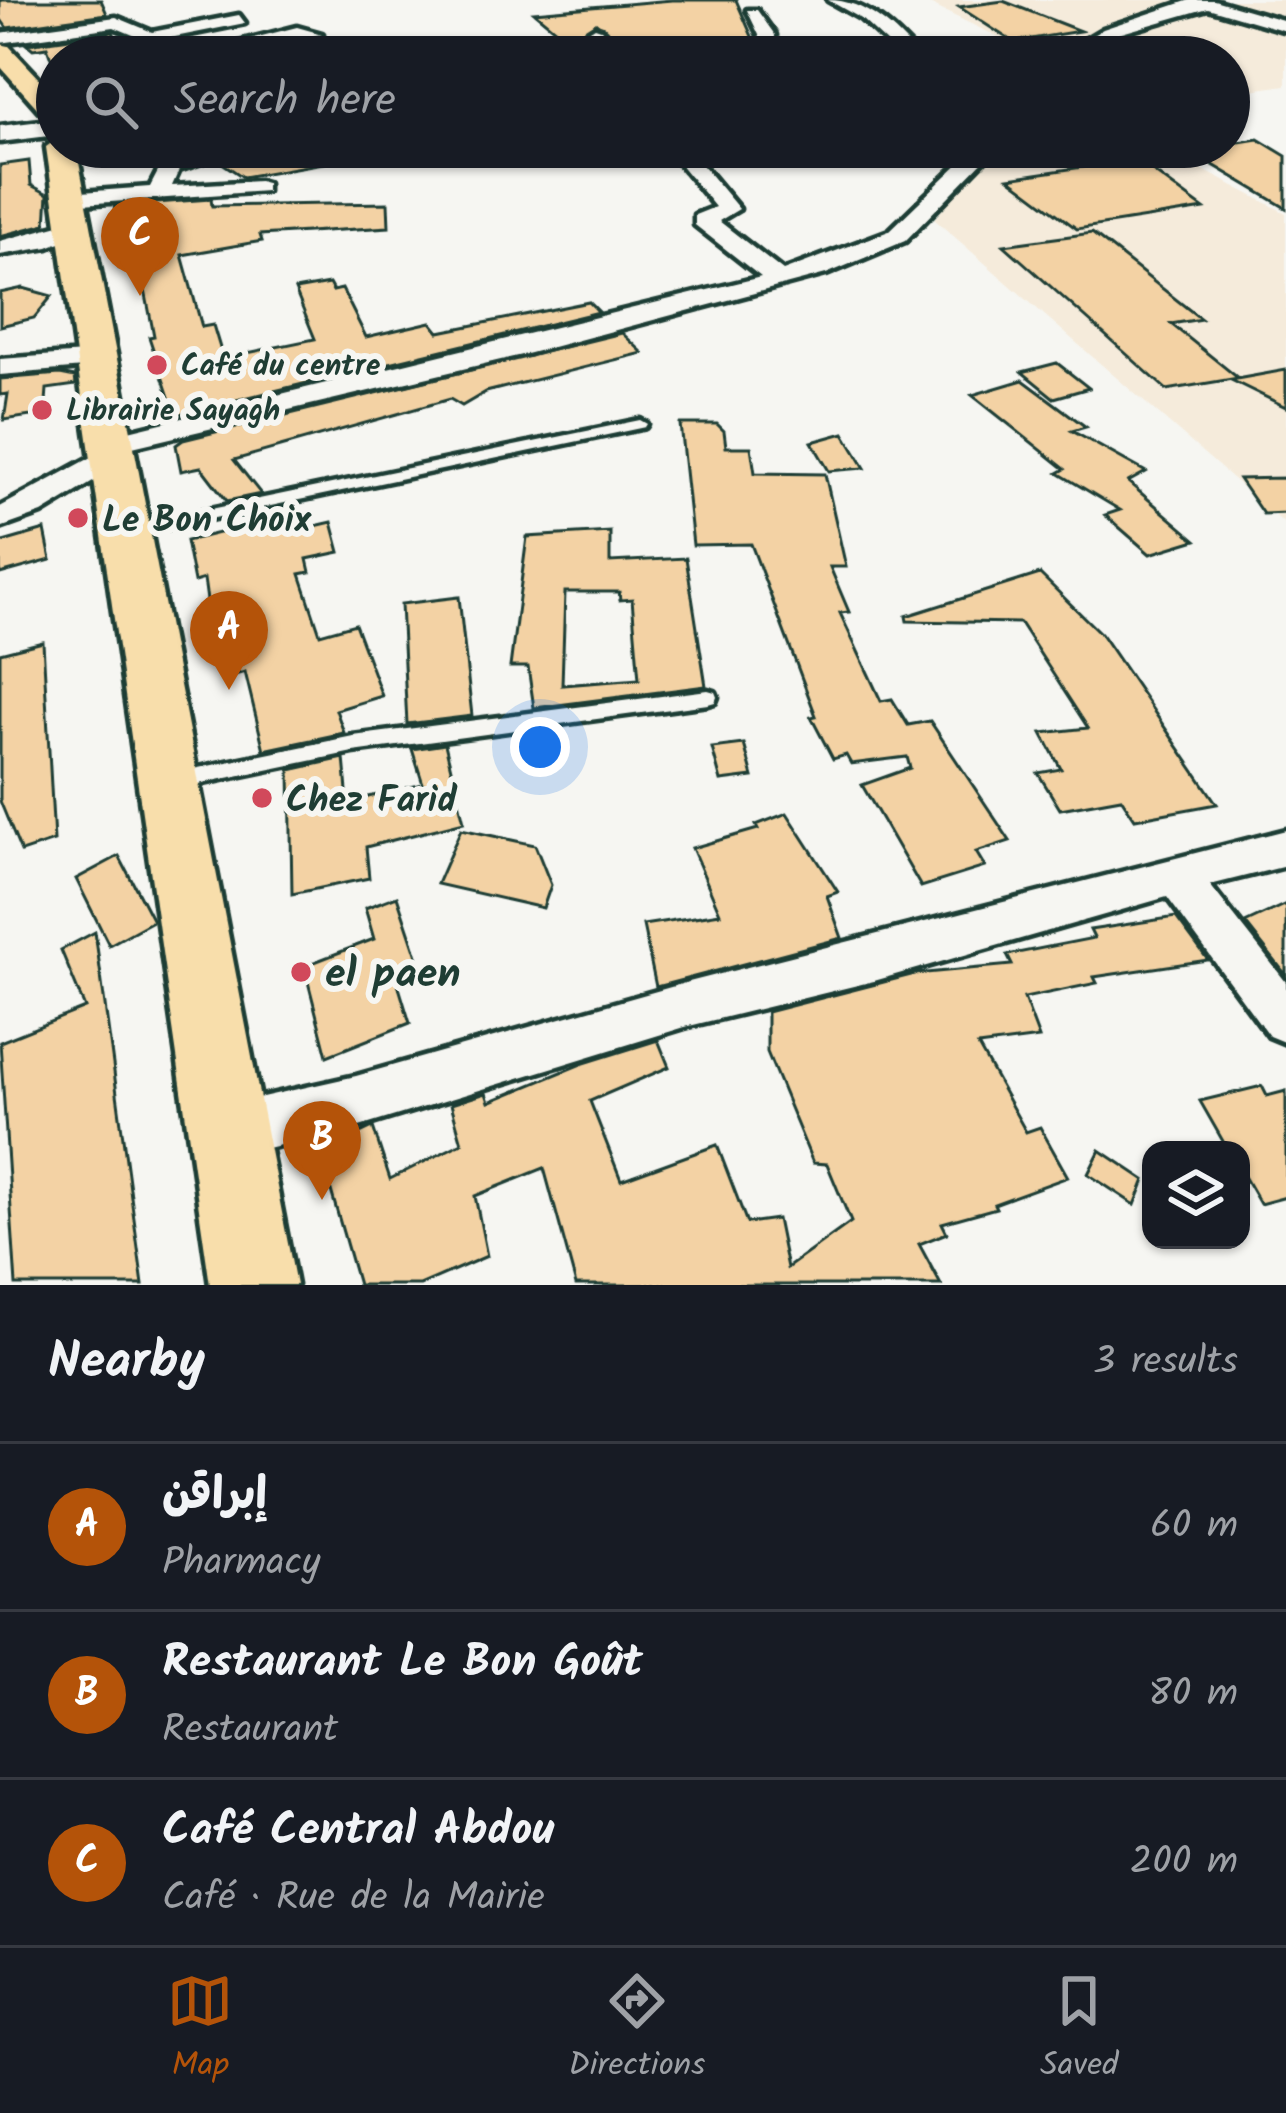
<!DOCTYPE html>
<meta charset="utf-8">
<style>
:root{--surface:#171b24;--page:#242831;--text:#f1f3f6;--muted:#9ea1a6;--line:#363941;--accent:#b45309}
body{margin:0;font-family:Kalam,"Playpen Sans Arabic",sans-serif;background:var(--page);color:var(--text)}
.controls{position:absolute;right:36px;bottom:36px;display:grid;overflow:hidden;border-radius:24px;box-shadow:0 3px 9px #0004}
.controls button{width:108px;height:108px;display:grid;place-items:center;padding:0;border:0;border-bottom:3px solid var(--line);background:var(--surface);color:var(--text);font:60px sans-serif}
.you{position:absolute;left:540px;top:747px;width:42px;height:42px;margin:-30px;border:9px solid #fff;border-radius:50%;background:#1a73e8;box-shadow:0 0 0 18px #1a73e833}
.badge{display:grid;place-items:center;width:78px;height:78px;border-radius:50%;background:var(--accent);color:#fff;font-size:39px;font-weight:700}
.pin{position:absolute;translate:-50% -99px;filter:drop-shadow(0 3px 6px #0008)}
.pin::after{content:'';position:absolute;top:63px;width:42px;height:36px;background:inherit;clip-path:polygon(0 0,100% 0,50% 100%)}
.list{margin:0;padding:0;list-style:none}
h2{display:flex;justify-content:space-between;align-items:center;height:156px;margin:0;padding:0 48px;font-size:51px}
h2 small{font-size:39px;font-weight:400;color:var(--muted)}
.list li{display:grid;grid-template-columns:78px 1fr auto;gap:36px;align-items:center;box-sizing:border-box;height:168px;padding:0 48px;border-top:3px solid var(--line)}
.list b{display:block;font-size:45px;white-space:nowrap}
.list p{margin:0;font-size:39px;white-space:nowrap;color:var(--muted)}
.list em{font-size:39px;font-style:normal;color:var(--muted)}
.icon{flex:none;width:66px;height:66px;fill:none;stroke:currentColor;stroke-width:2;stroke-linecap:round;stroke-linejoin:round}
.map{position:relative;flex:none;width:1286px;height:1285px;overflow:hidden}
.search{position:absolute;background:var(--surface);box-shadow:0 3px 9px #0004;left:36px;right:36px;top:36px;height:132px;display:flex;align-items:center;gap:30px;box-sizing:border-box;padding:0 42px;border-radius:66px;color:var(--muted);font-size:45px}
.sheet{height:660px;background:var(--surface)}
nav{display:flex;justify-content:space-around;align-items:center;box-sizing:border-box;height:168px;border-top:3px solid var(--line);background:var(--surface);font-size:33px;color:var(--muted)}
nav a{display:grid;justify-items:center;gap:6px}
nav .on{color:var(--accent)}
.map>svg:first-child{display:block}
</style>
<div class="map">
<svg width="1286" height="1285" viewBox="0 0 1286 1285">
<rect width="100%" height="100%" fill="#f6f6f2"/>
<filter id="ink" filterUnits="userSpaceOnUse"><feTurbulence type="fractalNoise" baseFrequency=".00833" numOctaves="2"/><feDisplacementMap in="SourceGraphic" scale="24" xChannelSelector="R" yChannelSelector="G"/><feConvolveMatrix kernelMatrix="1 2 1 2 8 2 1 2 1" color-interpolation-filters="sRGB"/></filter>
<g filter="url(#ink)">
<g fill="#f5ebdb">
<path d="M921,0H1286V85L1229,93V57H1040Z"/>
<path d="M1071,147H1159L1286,213V525L934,219L984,161Z"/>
</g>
<g fill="#f3d2a4" stroke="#1f3d34" stroke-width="3" fill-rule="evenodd">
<path d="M0,0H101L107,14L7,28L0,18Z"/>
<path d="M672,0H736L754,41H740L744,57H705L704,51L635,57L596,23L583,32L597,48L580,50L534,12Z"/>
<path d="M1003,1L1080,31L1013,42L959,7Z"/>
<path d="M113,32L120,46L52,61L47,47L33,49L27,44Z"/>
<path d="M1258,139L1286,156V208L1188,150Z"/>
<path d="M247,147H339L341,160L243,177L219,161Z"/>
<path d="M1136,159L1204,209L1077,229L1009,178Z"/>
<path d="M29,161L31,185L48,194L46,224L0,236V165Z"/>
<path d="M211,199L212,206L388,203L389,227L260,235L262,241L182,255L202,327L213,325L223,358L315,339L295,290L329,284L333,291L342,289L366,337L431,322L439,332L589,302L599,312L175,415L149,337L154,336L140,264L119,268L108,237L120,235L114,206Z"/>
<path d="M1092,233L1201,319L1171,324L1238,378L1167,390L1004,245Z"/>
<path d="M23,288L52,296L34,318L0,326V293Z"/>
<path d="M622,333L643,353L486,392L462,406L450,399L234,460L261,494L227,501L201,467L181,471L176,445L183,440Z"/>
<path d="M1057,363L1089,388L1054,398L1022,372Z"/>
<path d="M1286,370V407L1231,380Z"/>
<path d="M60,374L75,377L76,385L47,389L45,414L4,420L8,394L0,395V379Z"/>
<path d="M1023,380L1086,427L1072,431L1146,472L1128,482L1196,540L1150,554L1105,515L1120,510L1058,473L1065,469L972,395Z"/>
<path d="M680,424H717L724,431L726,447H751L755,473L825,474L846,567H830L849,612L840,613L881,701L892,699L908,725L930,721L1010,841L976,852L985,867L921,887L862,785L910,768L907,757L851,764L846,755L833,759L811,717L816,716L751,544L693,545Z"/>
<path d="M844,433L865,468L829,471L812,442Z"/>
<path d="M1286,478V513L1263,514L1239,479Z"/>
<path d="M275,510L289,532L332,522L340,552L307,559L310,572L300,574L320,634L355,624L382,696L336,710L344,733L264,750L245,672L228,677L210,622L204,579L194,582L186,541L247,526L240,517Z"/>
<path d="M45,530L51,560L0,574V543Z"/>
<path d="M610,532V562L686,558L706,686L534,708L528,667H510L527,537ZM565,592H619L620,600L632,599L639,679L562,685Z"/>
<path d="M1040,574L1101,634L1217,804L1135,819L1121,798L1060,809L1038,773L1061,769L1042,733L1088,728L1020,623L907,621L906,616Z"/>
<path d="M459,597L472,716L407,724L401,604Z"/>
<path d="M43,642L54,841L21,852L0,801V653Z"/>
<path d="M445,744L464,822L366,847L369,878L292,894L290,770L344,758L348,802L423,784L412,749Z"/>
<path d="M744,744L753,777L721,781L712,748Z"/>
<path d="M787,813L838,892L827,896L842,938L656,987L643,925L720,913L692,848L758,829L756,825Z"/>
<path d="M461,829L535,845L551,885L543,908L437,884Z"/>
<path d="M119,856L153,921L109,945L76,879Z"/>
<path d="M397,896L423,974L398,984L410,1023L327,1056L304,966L374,939L365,908Z"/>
<path d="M1286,904V975L1245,923Z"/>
<path d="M1176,917L1208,960L1094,977L1097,983L1024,998L1039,1038L978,1046L1026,1132L1040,1127L1068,1177L994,1204L996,1208L942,1223L947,1233L919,1244L941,1285H576L544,1168L475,1196L487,1256L420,1285H358L320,1152L373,1127L390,1179L462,1143L451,1104L486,1093L489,1102L581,1064L658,1040L669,1067L590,1101L621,1180L717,1145L747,1223L777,1219L787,1268L851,1222L827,1164L813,1163L767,1052V1012L915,974L1012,965L1007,955L1094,938L1090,930Z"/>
<path d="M95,932L143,1285H16L0,1042L85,1008L61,950Z"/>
<path d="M1262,1086L1267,1096L1286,1091V1197L1260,1204L1241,1171V1150H1228L1200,1101Z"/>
<path d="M1100,1150L1145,1180L1135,1205L1088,1174Z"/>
</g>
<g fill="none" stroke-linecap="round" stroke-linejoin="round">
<defs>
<g id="lane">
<path d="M640,420L647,424L645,427L129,536L121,531L129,526Z"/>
<path d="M708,690L715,692L717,697L715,702L708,704L353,752L174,789L167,787L164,781L167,775L174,773L353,736Z"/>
</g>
<g id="street">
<path d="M828,0C866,0 896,30 920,57H902L860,18Z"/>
<path d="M1190,0H1214L1286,21V31L1208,8L1115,35L1076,57H1056L1103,29Z"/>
<path d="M747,10H757L775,35L774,57H758L759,35Z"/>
<path d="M239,15L245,23L150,42L114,27L0,43V33L116,17L152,32Z"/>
<path d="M297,27L322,34L210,57H180Z"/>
<path d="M595,27L601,29L631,57H613L587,32Z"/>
<path d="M57,76V86L32,90L23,85Z"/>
<path d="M212,147H243L179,170L172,186L259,181L266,183V191L68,205L57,199L68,193L150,187L163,162Z"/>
<path d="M666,147H687L739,209L719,221L783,271L889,231L976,147H997L905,241L826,274L530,353L124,449L130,456L126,462L42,513L0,528V507L105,450L99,443L104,437L761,277L695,225V215L715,207Z"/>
<path d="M74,221L85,228L82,233L48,247L0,255V241Z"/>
<path d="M98,352L111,360L107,366L0,375V359Z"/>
<path d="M1286,830V866L1210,885L1286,982V1043L1269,1036L1167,897L874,981L685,1027L356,1128L226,1157L208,1149L200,1131L208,1113L226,1105L356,1076L685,983Z"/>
</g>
<path id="secondary" d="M57,119V135L0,142V126Z"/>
<g id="primary">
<path d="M0,44L9,46L57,97V121L47,119L0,66Z"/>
<path d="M57,139V147H76L296,1285H210L46,147Z"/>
</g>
</defs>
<use href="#lane" stroke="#1f3d34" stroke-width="9"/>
<use href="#street" stroke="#1f3d34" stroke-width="9"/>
<use href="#secondary" stroke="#1f3d34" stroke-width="9"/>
<use href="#primary" stroke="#1f3d34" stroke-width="9"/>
<use href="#lane" fill="#f6f6f2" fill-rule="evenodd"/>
<use href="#street" fill="#f6f6f2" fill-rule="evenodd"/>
<use href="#secondary" fill="#f6f6f2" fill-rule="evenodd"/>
<use href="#primary" fill="#f8deab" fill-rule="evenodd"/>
</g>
</g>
<g fill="#d1495b" stroke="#f6f6f2" stroke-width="4.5">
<circle cx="157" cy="365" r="12"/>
<circle cx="42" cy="410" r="12"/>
<circle cx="78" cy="518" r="12"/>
<circle cx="262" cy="798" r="12"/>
<circle cx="301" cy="972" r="12"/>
</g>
<g text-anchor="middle" stroke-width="12" stroke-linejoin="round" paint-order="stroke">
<g font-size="30" font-weight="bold" fill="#1f3d34" stroke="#f6f6f2" text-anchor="start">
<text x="181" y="375">Café du centre</text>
<text x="66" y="420">Librairie Sayagh</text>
</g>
<g font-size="36" font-weight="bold" fill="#1f3d34" stroke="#f6f6f2" text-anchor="start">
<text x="102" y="531">Le Bon Choix</text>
<text x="286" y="811">Chez Farid</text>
</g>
<g font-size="42" font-weight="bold" fill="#1f3d34" stroke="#f6f6f2" text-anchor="start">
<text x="325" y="987">el paen</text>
</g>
</g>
</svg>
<div class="controls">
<button><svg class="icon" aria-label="layers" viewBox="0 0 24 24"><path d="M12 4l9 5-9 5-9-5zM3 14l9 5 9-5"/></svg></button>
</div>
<div class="you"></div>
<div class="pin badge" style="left:229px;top:690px">A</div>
<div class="pin badge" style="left:322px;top:1200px">B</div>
<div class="pin badge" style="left:140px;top:296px">C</div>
<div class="search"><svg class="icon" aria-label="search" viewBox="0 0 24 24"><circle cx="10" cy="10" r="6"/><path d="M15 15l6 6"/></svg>Search here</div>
</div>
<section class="sheet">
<h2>Nearby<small>3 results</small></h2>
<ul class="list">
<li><span class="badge">A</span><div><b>إبراقن</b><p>Pharmacy</p></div><em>60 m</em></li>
<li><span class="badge">B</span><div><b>Restaurant Le Bon Goût</b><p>Restaurant</p></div><em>80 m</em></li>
<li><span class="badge">C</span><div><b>Café Central Abdou</b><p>Café · Rue de la Mairie</p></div><em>200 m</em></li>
</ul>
</section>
<nav>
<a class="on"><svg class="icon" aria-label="map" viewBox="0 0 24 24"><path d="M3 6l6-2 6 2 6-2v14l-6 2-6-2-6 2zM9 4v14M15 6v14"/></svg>Map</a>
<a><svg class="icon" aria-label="directions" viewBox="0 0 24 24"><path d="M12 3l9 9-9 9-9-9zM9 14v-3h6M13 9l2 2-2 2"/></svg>Directions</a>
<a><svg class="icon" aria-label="saved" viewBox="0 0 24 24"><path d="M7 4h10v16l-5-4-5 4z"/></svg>Saved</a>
</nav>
